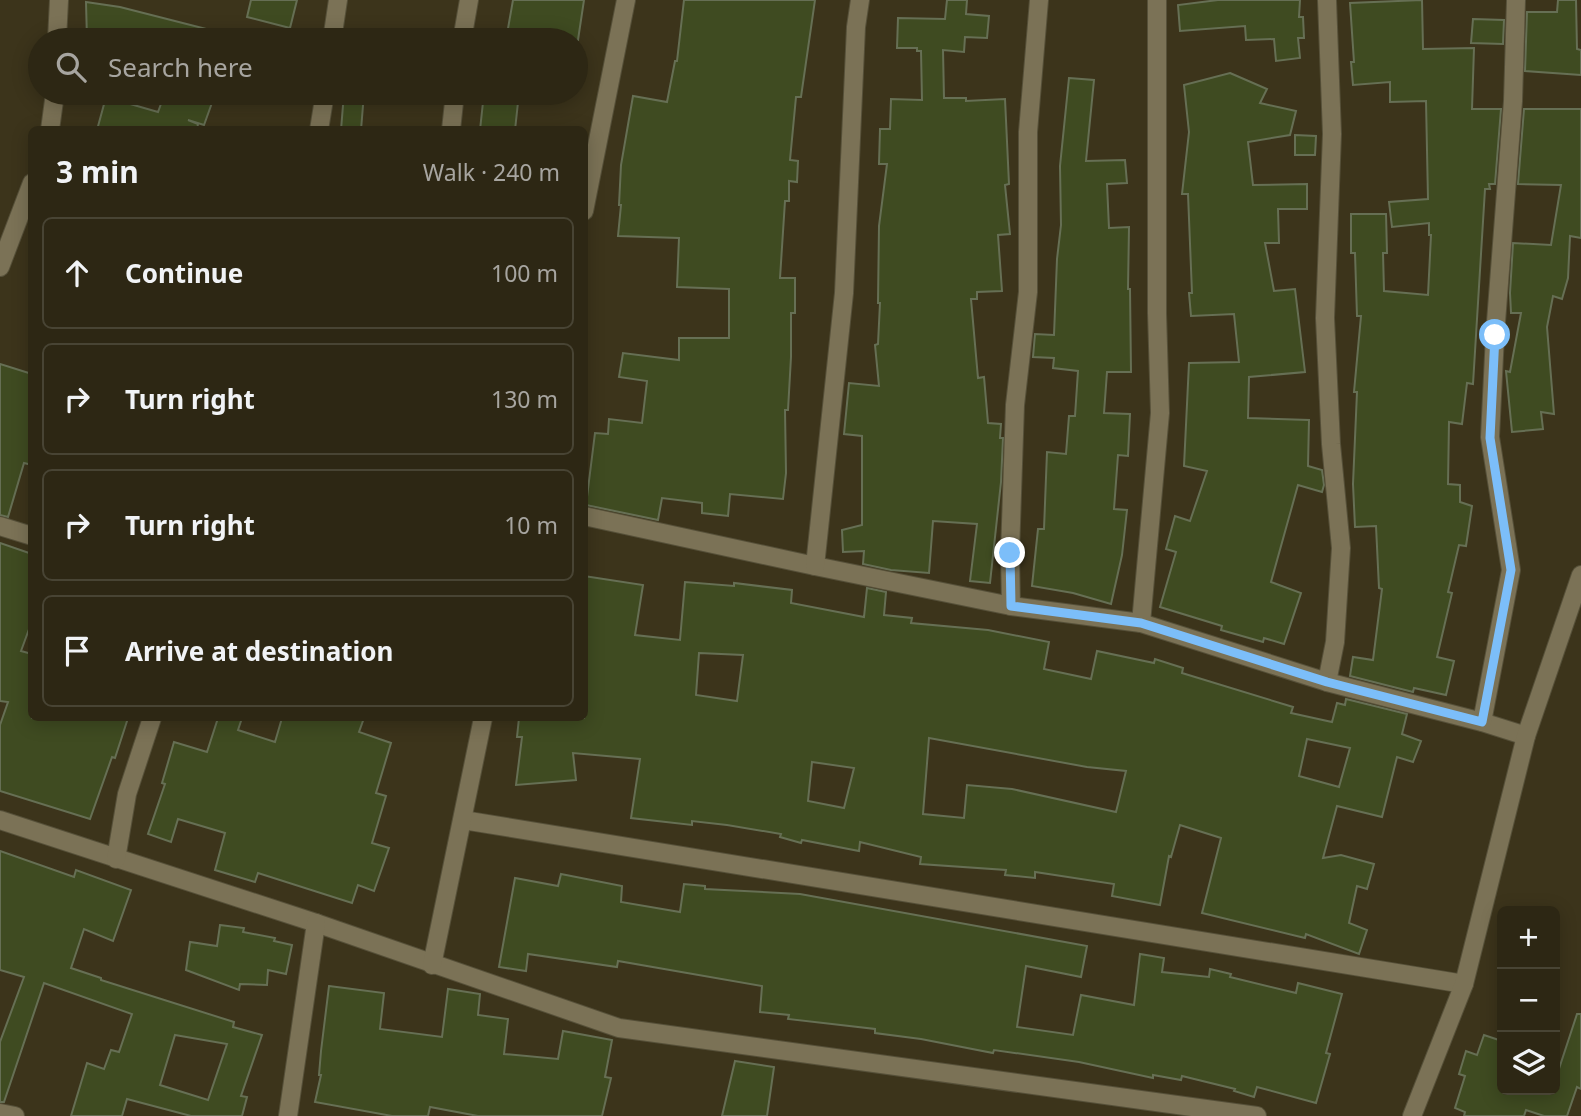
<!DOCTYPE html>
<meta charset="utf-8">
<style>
:root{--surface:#2d2714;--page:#352f1d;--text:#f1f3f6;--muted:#a7a5a0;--line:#484434}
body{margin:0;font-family:"Noto Sans",sans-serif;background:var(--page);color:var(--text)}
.controls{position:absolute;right:21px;bottom:21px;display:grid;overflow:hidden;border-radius:10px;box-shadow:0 4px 18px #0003}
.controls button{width:63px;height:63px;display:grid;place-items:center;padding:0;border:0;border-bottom:2px solid var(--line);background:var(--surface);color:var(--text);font:35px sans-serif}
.stop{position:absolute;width:21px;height:21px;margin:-16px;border:5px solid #7cbef9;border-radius:50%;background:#fff}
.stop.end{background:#7cbef9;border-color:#fff;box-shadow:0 2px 7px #0008}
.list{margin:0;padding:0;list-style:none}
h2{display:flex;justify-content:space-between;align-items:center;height:91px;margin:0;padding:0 28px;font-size:30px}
h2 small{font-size:23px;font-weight:400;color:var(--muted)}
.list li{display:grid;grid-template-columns:46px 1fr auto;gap:21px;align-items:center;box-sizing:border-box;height:112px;margin:0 14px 14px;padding:0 14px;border:2px solid var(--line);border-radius:10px}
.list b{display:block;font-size:26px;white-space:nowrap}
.list em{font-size:23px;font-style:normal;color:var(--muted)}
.icon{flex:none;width:38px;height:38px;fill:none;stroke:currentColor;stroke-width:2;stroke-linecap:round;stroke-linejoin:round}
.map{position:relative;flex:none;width:1581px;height:1116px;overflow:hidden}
.search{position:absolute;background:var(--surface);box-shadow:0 4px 18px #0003;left:28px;top:28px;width:560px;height:77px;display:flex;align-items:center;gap:18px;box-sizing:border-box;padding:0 24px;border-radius:38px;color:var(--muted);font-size:26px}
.panel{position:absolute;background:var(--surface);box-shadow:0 4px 18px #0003;left:28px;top:126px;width:560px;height:595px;border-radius:10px}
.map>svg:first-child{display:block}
</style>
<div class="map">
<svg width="1581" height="1116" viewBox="0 0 1581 1116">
<rect width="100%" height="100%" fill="#3c341b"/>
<g fill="#3f4b21" stroke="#666f54" stroke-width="2" fill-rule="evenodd">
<path d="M251,0H297L290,28L247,17Z"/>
<path d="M513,0H584L578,40H506Z"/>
<path d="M684,0H815L801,97H796L790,160L798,161L797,182L789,181V201H785L780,278H795V313H791V357L788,410H785L786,473L783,499L730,494L728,516L702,513V503L662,498L658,520L586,505L595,433L608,434L609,419L642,423L647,381L619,377L623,353L679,360V338H729V289L677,287L679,238L618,236L621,205H619L621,165L633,96L667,102L675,61H677Z"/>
<path d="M947,0H967L966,14L989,16L987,38L965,37L964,52L943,50L944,98H966V101L1005,99L1009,184L1005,185L1010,234L998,235L1002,291L977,292V299H971L978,378L984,377L988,423L1001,424L1000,438H1003L1001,482L990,583L970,581L977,524L933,521L929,573L891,570L863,564L864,551L843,552L842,530L862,525V436L844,434L849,383L879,386L875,345L878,344L880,303H878L879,226L887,164H879L880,129H890L891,99L922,100L921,51H917V48H897L898,18L945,19Z"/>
<path d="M1218,0H1300L1299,17H1303L1304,38H1298L1300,58L1276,61L1274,39L1246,40L1245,26L1180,31L1178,5Z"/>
<path d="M1422,0L1423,49L1474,48L1472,109H1501L1495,184H1489L1490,189H1485L1473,384L1467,383L1462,424L1449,422L1448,484L1460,485V502L1472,506L1466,546L1459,545L1448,592L1452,593L1437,657L1454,661L1446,695L1414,688L1413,692L1350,676L1353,657L1373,660L1382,589L1379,588L1376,526L1355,527L1353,484L1357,392H1354L1361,316H1357L1355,253H1351V214H1386L1387,253H1383L1384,291L1428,295L1431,235H1429V223L1392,227L1389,202L1428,199L1426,101L1390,102V82L1353,85L1351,62H1354L1350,3Z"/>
<path d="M1558,0H1576L1577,49L1581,50V75L1525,71L1527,12H1557Z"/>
<path d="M86,2L120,7L222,33L221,40H87Z"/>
<path d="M1473,19L1504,20L1503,44L1471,43Z"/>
<path d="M1230,73L1267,89L1260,103L1296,111L1290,135L1248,142L1253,185L1307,184V209H1278L1279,243H1265L1274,291L1295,289L1305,372L1249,377L1248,418L1309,420L1308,466L1322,470L1324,485L1322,492L1298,485L1271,582L1301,593L1284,644L1264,638L1263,642L1221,630L1222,626L1160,607L1176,552L1166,549L1175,516L1190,521L1207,471L1184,466L1189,363L1239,362L1234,314L1191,316L1189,293H1192L1188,194H1182L1189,132L1184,85Z"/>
<path d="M1069,78L1094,80L1086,161L1125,160L1127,183L1107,184L1109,228L1129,227L1128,289H1130L1131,372H1107L1104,413L1130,414L1128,456L1118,455L1114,509L1127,510L1122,555L1111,604L1073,593L1032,586L1038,529H1044L1047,452L1066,454L1069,416H1075L1078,371L1053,368L1054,358L1033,357L1035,334L1054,335L1057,259L1061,225L1060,166Z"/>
<path d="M165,93H191L213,100L204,125L188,120L198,124L197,130H97L106,97L158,112Z"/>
<path d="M344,93H364L361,130H341Z"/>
<path d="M484,93H519L515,130H480Z"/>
<path d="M1524,109H1581V238L1570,236L1568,278L1562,299L1553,296L1547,327L1554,414L1541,412L1543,429L1512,432L1506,371L1510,372L1521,313H1511L1510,293L1513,243L1551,245L1561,185L1518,184Z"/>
<path d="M1295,135L1316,136L1315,155H1295Z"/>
<path d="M0,364L32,374V465L24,463L8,517L0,515Z"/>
<path d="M0,543L32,554V621L21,651L32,654V718H128L115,758L112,757L90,819L0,791V725L8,702L0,701Z"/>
<path d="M584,576L643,585L635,635L680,640L685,582L734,586V583L792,590L791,603L864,617L867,588L886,592L884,615L912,618L911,623L988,630L1049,642L1044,669L1091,679L1097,651L1154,663L1155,659L1183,668L1182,673L1293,707L1291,713L1332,722L1337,703L1345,705L1346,699L1407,714L1402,734L1421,741L1413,762L1397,757L1382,817L1337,806L1323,858L1341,855L1374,864L1367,889L1357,886L1349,923L1367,930L1359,954L1306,934L1305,938L1202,913L1221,838L1180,825L1171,857L1169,856L1160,905L1112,896L1114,884L1035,872V878L1005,875L1006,870L920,864L921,857L860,842L859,851L802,840L801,843L780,837L781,834L727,825L692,821V825L631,818L640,759L573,753L576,780L516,785L522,737H517L519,718H584ZM699,653L743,655L737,701L696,695ZM929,738L1087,767L1126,771L1116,812L1012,789L967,785L964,818L923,814ZM1307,739L1350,748L1339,787L1299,776ZM812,762L854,768L844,808L808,801Z"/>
<path d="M218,718H242L238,730L275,742L282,718H364L359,732L391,743L376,793L386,796L372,843L389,848L374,891L358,885L352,903L258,873L255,882L215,870L225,833L178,819L171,842L148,834L165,784L162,783L174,742L207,752Z"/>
<path d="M0,851L74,877L76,870L131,890L113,941L84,929L71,968L101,978V980L234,1022L233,1027L262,1035L241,1096L247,1097L242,1116H191L127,1099L122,1116H71L87,1063L104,1069L111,1050L119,1052L132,1014L44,983L4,1102H0V1042L24,977L0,970ZM175,1035L227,1044L208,1100L160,1085Z"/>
<path d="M561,874L622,886L621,902L680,912L684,884L705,886V889L800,894L1087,946L1081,977L1026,966L1017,1027L1073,1035L1081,995L1134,1005L1140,954L1164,958L1162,972L1209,977L1210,969L1231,974L1230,977L1296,993L1298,983L1342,994L1326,1053L1330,1054L1316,1103L1257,1087L1254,1097L1234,1091L1235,1089L1182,1076L1181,1080L1153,1075V1078L1079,1062L994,1050L993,1053L921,1039L875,1033V1029L788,1019L789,1015L760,1012L762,986L618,961L617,967L528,954L526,971L499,967L515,878L558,886Z"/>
<path d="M220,925L244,928L243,932L275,938L274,941L292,945L286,974L268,970L267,985L240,984L239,990L186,970L190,942L217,946Z"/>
<path d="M329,986L384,993L380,1029L442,1037L448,989L480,994L478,1015L508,1019L504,1054L558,1059L563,1031L612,1040L605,1077L611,1078L602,1116H478L430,1107L428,1116H392L315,1102L321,1075H319L321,1051Z"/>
<path d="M1577,1014H1581V1089L1577,1087L1567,1116H1544L1526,1110L1524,1116H1464L1465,1112L1455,1108L1465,1076L1459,1074L1466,1051L1477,1055L1484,1035L1502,1041V1090H1555V1081Z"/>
<path d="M735,1061L774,1067L767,1116H722Z"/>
</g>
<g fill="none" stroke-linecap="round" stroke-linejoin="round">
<defs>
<g id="minor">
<path d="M1327,0L1332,134L1325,318L1331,444L1341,548L1335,642L1327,682"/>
<path d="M57,40L59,0"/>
<path d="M332,40L338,0"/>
<path d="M462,40L469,0"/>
<path d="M50,130L55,93"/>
<path d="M319,130L325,93"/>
<path d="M451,130L455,93"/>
<path d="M584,211L626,0"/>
<path d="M0,267L32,183"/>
<path d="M584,516L815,566L1011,606L1141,623L1327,682L1482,722L1526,736"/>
<path d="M0,526L32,536"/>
<path d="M815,566L844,293L856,27L860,0"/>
<path d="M1011,606L1010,553L1015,405L1028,292V132L1039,0"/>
<path d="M1141,623L1160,413L1157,313V0"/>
<path d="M1482,722L1511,570L1490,437L1495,335L1513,101L1516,0"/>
<path d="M0,820L316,923L619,1028L1257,1116"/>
<path d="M463,820L1464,984"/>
<path d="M116,859L127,794L152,718"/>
<path d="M432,965L483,718"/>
<path d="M0,1113L15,1116"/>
<path d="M288,1116L316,923"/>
<path d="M1412,1116L1464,984L1526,736L1581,575"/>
</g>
</defs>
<use href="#minor" stroke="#565039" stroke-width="20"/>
<use href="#minor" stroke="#7b7256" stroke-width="18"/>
</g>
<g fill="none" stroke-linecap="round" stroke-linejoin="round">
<path stroke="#7cbef9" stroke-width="9" d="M1010,553L1011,606L1141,623L1327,682L1482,722L1511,570L1490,438L1495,335"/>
</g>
</svg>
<div class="controls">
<button>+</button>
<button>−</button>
<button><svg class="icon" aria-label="layers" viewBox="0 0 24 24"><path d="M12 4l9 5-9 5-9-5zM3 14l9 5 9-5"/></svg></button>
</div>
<div class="stop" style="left:1495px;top:335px"></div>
<div class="stop end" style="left:1010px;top:553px"></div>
<div class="search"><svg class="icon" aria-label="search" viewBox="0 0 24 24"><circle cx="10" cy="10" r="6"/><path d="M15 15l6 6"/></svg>Search here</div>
<section class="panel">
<h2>3 min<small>Walk · 240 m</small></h2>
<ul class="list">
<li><svg class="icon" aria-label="ahead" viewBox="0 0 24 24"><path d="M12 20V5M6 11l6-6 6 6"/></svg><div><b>Continue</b></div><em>100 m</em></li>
<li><svg class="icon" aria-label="right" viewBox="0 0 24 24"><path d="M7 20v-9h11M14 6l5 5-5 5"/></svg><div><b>Turn right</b></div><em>130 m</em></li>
<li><svg class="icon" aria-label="right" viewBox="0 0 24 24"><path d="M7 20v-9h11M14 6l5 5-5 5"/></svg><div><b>Turn right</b></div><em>10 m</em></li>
<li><svg class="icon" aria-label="arrive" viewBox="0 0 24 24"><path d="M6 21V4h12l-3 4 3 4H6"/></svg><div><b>Arrive at destination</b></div></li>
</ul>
</section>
</div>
